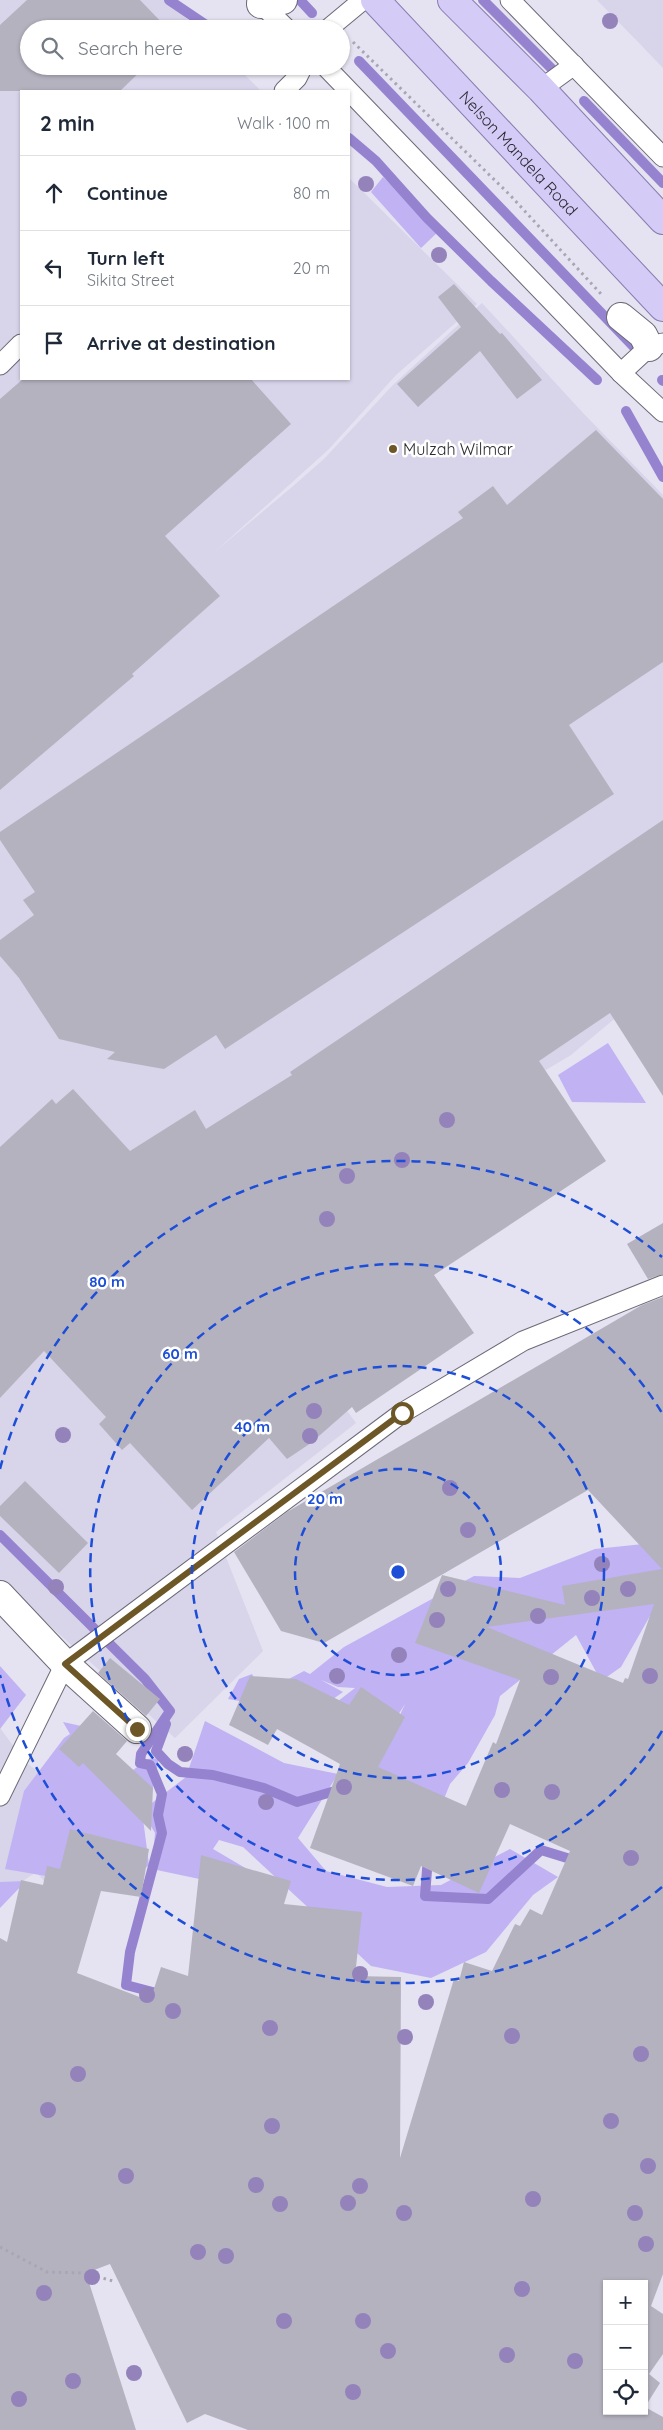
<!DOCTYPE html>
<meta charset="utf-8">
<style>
:root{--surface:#fff;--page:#f2f2f3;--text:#1f2937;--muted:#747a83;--line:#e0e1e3}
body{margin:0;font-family:Quicksand,sans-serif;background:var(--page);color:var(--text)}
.controls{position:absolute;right:15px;bottom:15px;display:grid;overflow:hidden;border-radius:0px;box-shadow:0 1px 4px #0004}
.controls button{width:45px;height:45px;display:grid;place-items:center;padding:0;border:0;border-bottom:1px solid var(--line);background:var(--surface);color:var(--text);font:25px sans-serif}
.stop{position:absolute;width:15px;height:15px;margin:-11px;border:4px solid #6e5727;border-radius:50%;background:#fff}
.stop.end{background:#6e5727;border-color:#fff;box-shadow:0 1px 5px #0008}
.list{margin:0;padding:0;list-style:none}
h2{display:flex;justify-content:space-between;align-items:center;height:65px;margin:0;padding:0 20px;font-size:21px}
h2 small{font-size:16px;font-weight:400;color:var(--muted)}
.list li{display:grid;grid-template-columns:32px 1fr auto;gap:15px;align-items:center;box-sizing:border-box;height:75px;padding:0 20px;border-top:1px solid var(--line)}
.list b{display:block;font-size:19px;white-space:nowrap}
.list p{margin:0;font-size:16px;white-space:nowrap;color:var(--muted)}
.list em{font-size:16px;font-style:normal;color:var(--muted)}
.icon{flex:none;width:28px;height:28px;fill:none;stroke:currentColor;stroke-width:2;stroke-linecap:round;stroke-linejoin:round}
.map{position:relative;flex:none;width:663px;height:2430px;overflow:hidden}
.search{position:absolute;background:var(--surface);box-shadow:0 1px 4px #0004;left:20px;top:20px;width:330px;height:55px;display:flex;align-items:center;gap:12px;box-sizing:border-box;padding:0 18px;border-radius:28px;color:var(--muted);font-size:19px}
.panel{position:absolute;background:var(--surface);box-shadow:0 1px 4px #0004;left:20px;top:90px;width:330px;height:290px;border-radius:0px}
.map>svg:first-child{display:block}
</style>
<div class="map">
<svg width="663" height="2430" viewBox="0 0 663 2430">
<rect width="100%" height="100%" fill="#e5e2f1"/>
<g fill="#d8d4ea">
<path d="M0,0H168L197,29H29V66H236L261,91H21V379H349V178L477,304L396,375L329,449L208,558L66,671L0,728Z"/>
<path d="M597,0H663V68L642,46Z"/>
<path d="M482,303L583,413L663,495V985L613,1020L571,1055L512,1090L245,1271L356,1423L216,1532L263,1651L175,1738L0,1581V732L292,487L324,459L393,385Z"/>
<path d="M0,1728L25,1762L110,1824L46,1883L36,1872L0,1897Z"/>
</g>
<g fill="#c1b2f4">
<path d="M383,177L440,230L421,248L371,192Z"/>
<path d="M608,1043L646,1103L572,1102L558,1075Z"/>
<path d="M663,1542V1593L621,1667L601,1681L576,1635L500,1696L495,1715L468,1763L450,1784L433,1826L368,1785L405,1704L377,1748L320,1715L355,1688L338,1687L321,1680L343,1692L312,1714L228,1699L239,1679L252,1674L262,1693L304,1671L310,1674L344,1647L474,1576L520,1578L595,1549Z"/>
<path d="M0,1666L26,1695L0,1729Z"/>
<path d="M205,1721L284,1763L338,1774L298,1838L326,1871L387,1887L441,1885L510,1849L558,1877L533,1895L486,1952L431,1978L371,1966L243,1847L219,1840L213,1849L259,1876L209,1881L152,1869L155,1833L142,1811L149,1865L122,1889L5,1869L24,1791L64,1738L70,1734L63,1722L81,1726L152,1803L186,1777Z"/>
<path d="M159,1758L152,1791L125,1776L148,1759Z"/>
<path d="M26,1881L0,1908V1882Z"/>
</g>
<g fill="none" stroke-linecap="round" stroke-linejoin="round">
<g stroke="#9683cf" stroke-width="10">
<path d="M169,0L212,29"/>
<path d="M300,0L312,13"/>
<path d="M483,0L555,72"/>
<path d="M359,61L634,347"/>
<path d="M584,101L663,183"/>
<path d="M349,138L376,161L427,218L491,281L597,380"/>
<path d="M662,380L663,381"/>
<path d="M626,411L663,477"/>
<path d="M0,1535L145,1679L170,1711L141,1754L140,1763L150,1765L162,1794L158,1815L162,1833L130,1952L126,1985L164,1995"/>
<path d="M166,1724L156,1751L168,1764L180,1772L213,1775L264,1788L297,1802L335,1791L339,1798"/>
<path d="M428,1857L425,1896L488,1899L541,1850L580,1862"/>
</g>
</g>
<g fill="#b5b2c0" fill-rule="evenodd">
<path d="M27,0H140L168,29H29V66H146L120,91H0V25Z"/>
<path d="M454,284L500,334L502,333L542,380L517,399L480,351L418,407L397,384L461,327L438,297Z"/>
<path d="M23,379H251L291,424L165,536L220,596L132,674L134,676L0,790V399Z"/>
<path d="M596,430L663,499V662L569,725L614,794L225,1049L216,1035L164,1069L107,1059L115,1052L59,1039L19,978L0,956V940L34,915L23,900L35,892L0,840V832L463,518L458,512L493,486L507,505Z"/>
<path d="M663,820V1096L610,1013L539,1061L606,1161L434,1275L474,1333L356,1413L352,1407L311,1443L287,1459L269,1438L192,1510L130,1443L122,1450L99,1424L106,1417L44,1351L0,1398V1147L52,1099L56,1104L73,1089L130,1151L195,1110L206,1129L292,1075L290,1072Z"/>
<path d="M663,1223V1274L648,1279L627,1244Z"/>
<path d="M663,1297V2274L651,2306L663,2314V2354L649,2374L660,2383L645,2407L663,2417V2430H248L205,2414L187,2423L110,2264L86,2273L136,2430H0V1938L7,1942L21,1880L43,1885L47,1866L60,1869L70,1829L149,1849L141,1897L101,1891L77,1973L150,2001L161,1967L188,1976L201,1855L291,1881L284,1904L362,1912L355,1976L401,1977L400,2158L454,1979L459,1981L464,1962L492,1971L515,1924L520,1926L530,1909L542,1915L570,1851L510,1824L479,1893L421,1866L413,1886L310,1848L340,1764L277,1729L268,1745L229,1725L250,1676L296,1679L349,1705L361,1687L405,1717L378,1767L466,1806L493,1742L496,1744L520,1680L415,1643L442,1575L565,1605L562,1586L662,1569L588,1490L324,1643L281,1631L234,1552L287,1512L642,1305ZM654,1604L628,1679L625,1678L623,1683L487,1627ZM607,2284H644V2411H607Z"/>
<path d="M25,1481L88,1543L59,1573L0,1516V1506Z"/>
<path d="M110,1658L160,1699L146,1716L98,1673Z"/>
<path d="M93,1711L127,1741L116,1754L153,1788L151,1831L83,1763L79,1767L59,1749Z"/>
</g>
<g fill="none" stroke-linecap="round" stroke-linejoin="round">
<defs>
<g id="lane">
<path d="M257,0L287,29"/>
<path d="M510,0L663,157"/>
<path d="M328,29L363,0"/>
<path d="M325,66L621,373L663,412"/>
<path d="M541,89L574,65"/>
<path d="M284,91L297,78L303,66"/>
<path d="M0,365L21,344"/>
<path d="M621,373L649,347L663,343"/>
<path d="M0,1796L65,1664L402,1413L523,1341L663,1285"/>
</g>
<g id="street">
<path d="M261,4L283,0"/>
<path d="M621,317L643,335L649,347"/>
<path d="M0,1595L65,1664L137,1729"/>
</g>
<g id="primary">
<path id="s1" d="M375,0L663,307"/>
<path d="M452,0L541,89L663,220"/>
</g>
</defs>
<use href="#lane" stroke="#6d6a77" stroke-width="21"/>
<use href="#street" stroke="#6d6a77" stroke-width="30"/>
<use href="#primary" stroke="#887cae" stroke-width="30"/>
<g stroke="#a8a6b2" stroke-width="3" stroke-dasharray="2.5 4" stroke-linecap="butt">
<path d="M353,42L510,195L601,294"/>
<path d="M0,2247L47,2272L84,2273L113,2281"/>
</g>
<use href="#lane" stroke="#fff" stroke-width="19"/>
<use href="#street" stroke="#fff" stroke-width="28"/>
<use href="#primary" stroke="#d5cbf7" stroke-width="28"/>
</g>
<g fill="#9482bb">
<circle cx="610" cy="21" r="8"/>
<circle cx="366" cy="184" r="8"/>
<circle cx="439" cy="255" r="8"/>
<circle cx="447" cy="1120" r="8"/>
<circle cx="402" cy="1160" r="8"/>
<circle cx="347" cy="1176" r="8"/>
<circle cx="327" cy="1219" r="8"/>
<circle cx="314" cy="1411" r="8"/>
<circle cx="63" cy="1435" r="8"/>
<circle cx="310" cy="1436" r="8"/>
<circle cx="450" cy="1488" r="8"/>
<circle cx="468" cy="1530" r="8"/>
<circle cx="602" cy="1564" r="8"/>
<circle cx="56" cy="1587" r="8"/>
<circle cx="448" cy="1589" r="8"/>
<circle cx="628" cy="1589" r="8"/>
<circle cx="592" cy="1598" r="8"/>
<circle cx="538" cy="1616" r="8"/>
<circle cx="437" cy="1620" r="8"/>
<circle cx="399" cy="1655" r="8"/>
<circle cx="337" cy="1676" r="8"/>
<circle cx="650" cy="1676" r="8"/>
<circle cx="551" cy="1677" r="8"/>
<circle cx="185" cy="1754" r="8"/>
<circle cx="344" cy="1787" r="8"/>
<circle cx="502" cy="1790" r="8"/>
<circle cx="552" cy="1792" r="8"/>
<circle cx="266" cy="1802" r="8"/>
<circle cx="631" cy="1858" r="8"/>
<circle cx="360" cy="1974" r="8"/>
<circle cx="147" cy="1995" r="8"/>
<circle cx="426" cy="2002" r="8"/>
<circle cx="173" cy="2011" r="8"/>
<circle cx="270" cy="2028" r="8"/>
<circle cx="512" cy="2036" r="8"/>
<circle cx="405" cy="2037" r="8"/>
<circle cx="641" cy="2054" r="8"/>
<circle cx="78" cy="2074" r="8"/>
<circle cx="48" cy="2110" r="8"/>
<circle cx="611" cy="2121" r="8"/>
<circle cx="272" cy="2126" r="8"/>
<circle cx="648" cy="2166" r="8"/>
<circle cx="126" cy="2176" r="8"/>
<circle cx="256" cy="2185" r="8"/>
<circle cx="360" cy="2186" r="8"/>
<circle cx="533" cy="2199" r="8"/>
<circle cx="348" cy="2203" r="8"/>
<circle cx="280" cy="2204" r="8"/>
<circle cx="404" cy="2213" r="8"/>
<circle cx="635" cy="2213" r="8"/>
<circle cx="646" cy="2244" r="8"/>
<circle cx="198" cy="2252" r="8"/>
<circle cx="226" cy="2256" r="8"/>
<circle cx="92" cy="2277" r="8"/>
<circle cx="522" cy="2289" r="8"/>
<circle cx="44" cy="2293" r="8"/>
<circle cx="284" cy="2321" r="8"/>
<circle cx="363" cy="2321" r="8"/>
<circle cx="388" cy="2351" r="8"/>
<circle cx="507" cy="2355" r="8"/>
<circle cx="575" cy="2361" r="8"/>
<circle cx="134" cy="2373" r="8"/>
<circle cx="73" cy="2381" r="8"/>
<circle cx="353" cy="2392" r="8"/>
<circle cx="19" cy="2399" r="8"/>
</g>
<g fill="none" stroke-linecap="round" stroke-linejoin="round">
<path stroke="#6e5727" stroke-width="6" d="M137,1729L65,1664L402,1413"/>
</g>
<g fill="none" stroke="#1d4ed8" stroke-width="2.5" stroke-dasharray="9 6">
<circle cx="398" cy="1572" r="103"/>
<circle cx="398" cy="1572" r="206"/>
<path d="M662 1731A308 308 0 1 1 662 1413"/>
<path d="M662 1887A411 411 0 0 1 0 1675M0 1469A411 411 0 0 1 662 1257"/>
</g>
<circle fill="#6e5727" stroke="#fff" stroke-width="2" cx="393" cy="449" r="5"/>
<g text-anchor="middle" stroke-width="5" stroke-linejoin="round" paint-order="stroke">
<g font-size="16" fill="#2c2b31" stroke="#fff">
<text dy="6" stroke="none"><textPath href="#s1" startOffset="210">Nelson Mandela Road</textPath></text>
</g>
<g font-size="16" fill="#2c2b31" stroke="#fff" text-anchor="start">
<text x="403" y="455">Mulzah Wilmar</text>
</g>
</g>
<circle cx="398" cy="1572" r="8" fill="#1d4ed8" stroke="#fff" stroke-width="2.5"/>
<g font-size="15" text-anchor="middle" font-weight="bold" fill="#1d4ed8" stroke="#fff" stroke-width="5" stroke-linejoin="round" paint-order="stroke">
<text x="107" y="1287">80 m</text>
<text x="180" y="1359">60 m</text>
<text x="252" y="1432">40 m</text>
<text x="325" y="1504">20 m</text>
</g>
</svg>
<div class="controls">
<button>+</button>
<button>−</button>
<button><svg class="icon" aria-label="locate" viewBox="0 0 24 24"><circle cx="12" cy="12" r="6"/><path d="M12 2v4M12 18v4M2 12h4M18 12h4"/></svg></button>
</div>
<div class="stop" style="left:402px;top:1413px"></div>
<div class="stop end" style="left:137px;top:1729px"></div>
<div class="search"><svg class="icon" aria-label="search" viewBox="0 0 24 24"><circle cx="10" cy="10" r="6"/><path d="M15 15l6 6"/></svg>Search here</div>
<section class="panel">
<h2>2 min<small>Walk · 100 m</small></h2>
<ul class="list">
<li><svg class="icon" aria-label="ahead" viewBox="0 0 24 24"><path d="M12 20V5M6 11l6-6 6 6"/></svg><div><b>Continue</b></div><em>80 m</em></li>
<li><svg class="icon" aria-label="left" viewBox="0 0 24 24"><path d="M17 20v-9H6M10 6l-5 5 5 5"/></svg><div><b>Turn left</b><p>Sikita Street</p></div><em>20 m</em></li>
<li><svg class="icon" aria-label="arrive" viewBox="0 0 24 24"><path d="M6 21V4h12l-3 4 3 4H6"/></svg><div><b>Arrive at destination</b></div></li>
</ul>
</section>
</div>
